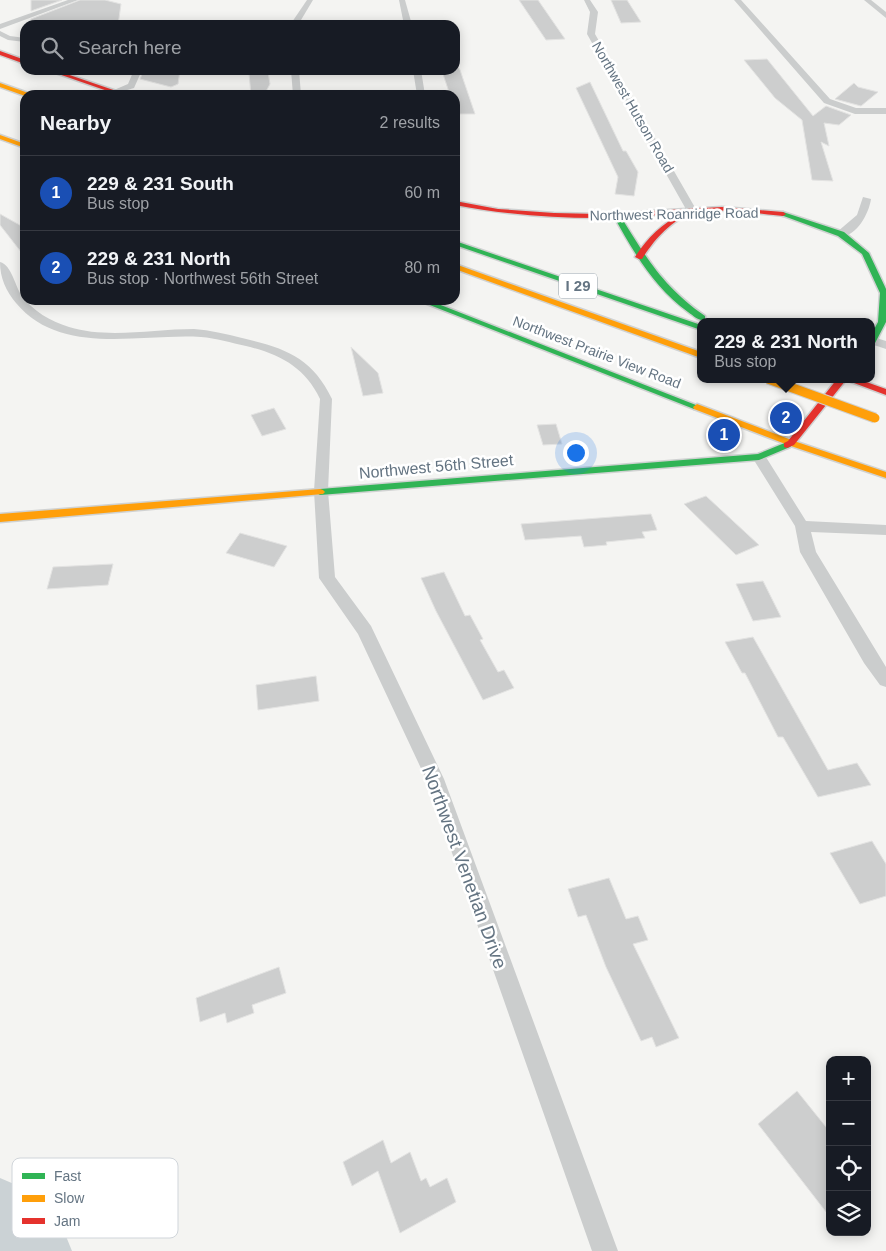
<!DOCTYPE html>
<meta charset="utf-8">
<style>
:root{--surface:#171b24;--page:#242831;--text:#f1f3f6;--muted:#9ea1a6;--line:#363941;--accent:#8c9099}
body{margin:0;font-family:Helvetica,sans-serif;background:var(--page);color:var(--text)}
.controls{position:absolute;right:15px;bottom:15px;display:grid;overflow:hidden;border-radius:10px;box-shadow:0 2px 12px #0003}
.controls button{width:45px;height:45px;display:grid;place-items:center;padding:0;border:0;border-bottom:1px solid var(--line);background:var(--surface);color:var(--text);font:25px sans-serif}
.you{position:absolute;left:575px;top:452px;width:18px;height:18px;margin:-12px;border:4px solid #fff;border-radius:50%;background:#1a73e8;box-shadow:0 0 0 8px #1a73e833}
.badge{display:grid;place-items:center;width:32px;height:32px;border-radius:50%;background:var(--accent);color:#fff;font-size:16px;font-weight:700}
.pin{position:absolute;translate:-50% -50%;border:2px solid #fff;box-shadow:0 1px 5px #0006}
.popup{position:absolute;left:697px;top:318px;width:178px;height:65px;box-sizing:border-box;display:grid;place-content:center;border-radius:10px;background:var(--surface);filter:drop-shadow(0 1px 4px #0005);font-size:16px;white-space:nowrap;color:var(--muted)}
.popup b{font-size:19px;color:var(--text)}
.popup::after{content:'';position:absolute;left:50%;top:100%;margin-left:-10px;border:10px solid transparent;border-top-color:var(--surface)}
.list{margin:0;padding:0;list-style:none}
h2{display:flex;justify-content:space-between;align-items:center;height:65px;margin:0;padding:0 20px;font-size:21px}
h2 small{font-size:16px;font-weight:400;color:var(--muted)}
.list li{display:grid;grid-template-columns:32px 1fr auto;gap:15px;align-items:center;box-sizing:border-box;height:75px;padding:0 20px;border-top:1px solid var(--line)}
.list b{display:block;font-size:19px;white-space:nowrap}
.list p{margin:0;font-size:16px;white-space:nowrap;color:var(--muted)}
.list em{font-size:16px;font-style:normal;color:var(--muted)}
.icon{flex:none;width:28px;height:28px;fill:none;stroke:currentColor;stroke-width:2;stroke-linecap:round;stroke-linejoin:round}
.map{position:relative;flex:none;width:886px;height:1251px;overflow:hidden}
.search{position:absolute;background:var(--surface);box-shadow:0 2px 12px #0003;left:20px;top:20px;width:440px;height:55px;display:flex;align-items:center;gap:12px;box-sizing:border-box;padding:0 18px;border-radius:15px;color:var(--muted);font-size:19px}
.panel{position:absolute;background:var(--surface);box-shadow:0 2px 12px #0003;left:20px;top:90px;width:440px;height:215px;border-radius:15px}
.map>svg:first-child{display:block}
</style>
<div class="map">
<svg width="886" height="1251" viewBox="0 0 886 1251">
<rect width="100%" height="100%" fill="#f4f4f2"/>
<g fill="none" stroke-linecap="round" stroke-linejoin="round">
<path fill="#cbd2d5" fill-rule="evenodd" d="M0,1178L21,1187L63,1229L72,1251H0Z"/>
</g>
<g fill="#cdcece" stroke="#e3e3e2">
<path d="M31,0H62L31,11Z"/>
<path d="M80,0H105L121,4L118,25H31V19Z"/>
<path d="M519,0H538L565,39L546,40Z"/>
<path d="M611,0H627L641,22L621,23Z"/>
<path d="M767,59L813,116L826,106L851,115L839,125L824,123L829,146L821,142L833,181L812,180L802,120L775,98L744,60Z"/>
<path d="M457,65L460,70L475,114H455V95H450L442,71L455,70V66Z"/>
<path d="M144,70H180L178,84L171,87L140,79Z"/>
<path d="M268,72L270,84L264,95H251L249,73Z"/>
<path d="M590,82L623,151H626L638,172L634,196L615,194L618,177L576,88Z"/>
<path d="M854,83L858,87L878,92L861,106L835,99Z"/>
<path d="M0,214L25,228V257L0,225Z"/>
<path d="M351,347L378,373L383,393L363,396Z"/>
<path d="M274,408L286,429L262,436L251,415Z"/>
<path d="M556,424L562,444L543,445L537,425Z"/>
<path d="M706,496L759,545L736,555L684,504Z"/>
<path d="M651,514L657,530L642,532L645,538L606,542L607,545L584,547L581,536L525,540L521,524Z"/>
<path d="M240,533L287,546L274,567L226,553Z"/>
<path d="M113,564L108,585L47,589L53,567Z"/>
<path d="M444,572L465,616L470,615L483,639L480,640L498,672L504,670L514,688L483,700L436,611L421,578Z"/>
<path d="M763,581L781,617L753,621L736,584Z"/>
<path d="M753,637L828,770L857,763L871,785L818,797L783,737H778L745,673H742L725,642Z"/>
<path d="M316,676L319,701L258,710L256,685Z"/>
<path d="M872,841L886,864V896L860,904L830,853Z"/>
<path d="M609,878L626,919L638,916L648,940L633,944L679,1038L656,1047L652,1037L641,1041L606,967L586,915L578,917L568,889Z"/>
<path d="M279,967L286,993L252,1005L254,1013L227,1023L225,1013L200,1022L196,998Z"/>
<path d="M797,1091L830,1132V1217L758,1124Z"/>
<path d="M383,1140L391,1163L410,1152L421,1181L426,1178L430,1187L447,1178L456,1202L400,1233L378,1171L352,1186L343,1162Z"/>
</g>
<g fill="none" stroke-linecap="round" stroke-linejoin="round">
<defs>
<g id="fast">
<path d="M783,212L844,232L869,253L886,289V322L874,345H871V335L878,322L880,293L862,254L838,236L781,215V213Z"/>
<path d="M615,214H619C646,257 662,286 705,316V320C698,321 694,316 688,312C654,288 633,251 613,215Z"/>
<path d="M455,241L701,325V330L455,245Z"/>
<path d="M417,300H428L701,407L700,409H694Z"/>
<path d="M787,442L792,445L790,447L759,460L320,495L315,492L320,489L758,454Z"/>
</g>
<g id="slow">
<path d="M0,83L31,94L32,95L25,96L0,87Z"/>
<path d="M0,135L25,144V148L0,139Z"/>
<path d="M455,264L701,352V358L455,269Z"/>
<path d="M697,404L794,441L886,472V478L788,445L694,409L693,407Z"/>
<path d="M320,489L323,490L325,492L323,494L0,522V514Z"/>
</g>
<g id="jam">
<path d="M0,51L25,60V64L0,55Z"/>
<path d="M47,70H55L128,95H119Z"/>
<path d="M455,201L498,209L554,213L598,214L722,207L783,212L786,214L783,216C760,214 714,207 693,213C671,220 654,240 642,259H639L635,257C647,238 662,224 682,213C653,215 625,218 597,218C549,218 502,214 455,205Z"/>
<path d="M837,379H858L886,389V395L846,380L794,445L787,448L784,447V443L788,441Z"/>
</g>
</defs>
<use href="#fast" stroke="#d0d2d2" stroke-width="3"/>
<use href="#slow" stroke="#d0d2d2" stroke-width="3"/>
<use href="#jam" stroke="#d0d2d2" stroke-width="3"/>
<g fill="#cbcdcd" fill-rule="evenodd">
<path d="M68,0H78L0,29V24Z"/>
<path d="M307,0H313L298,25H290Z"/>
<path d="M399,0H405L412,25H404Z"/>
<path d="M584,0H590L598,12L595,34L697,211L696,213L687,211L587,34L590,12Z"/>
<path d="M734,0H741L830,99L856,108H886V114H855L824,103Z"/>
<path d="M864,0H871L886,12V18Z"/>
<path d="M0,31L10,36L25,38V42L8,40L0,36Z"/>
<path d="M134,70H142L134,88L114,94V90L128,84Z"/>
<path d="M291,70H299L301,95H293Z"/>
<path d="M413,70H421L425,95H417Z"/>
<path d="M863,197L871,199C869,214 855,240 837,236V232L857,215Z"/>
<path d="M0,262C12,265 15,287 22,296C33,311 50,321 69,327C108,339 153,329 194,329C210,330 226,334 242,338C285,348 312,357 332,399L328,491L335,577L371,626L444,779L618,1251H592L426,779L358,634L319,578L314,491L320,399C305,367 279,354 246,346C231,343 216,338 201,337C140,333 61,357 16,303C6,291 0,278 0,262Z"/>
<path d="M873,337L886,341V349L871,344V338Z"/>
<path d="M759,452L764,454L806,521L886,525V535L811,532L816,552L886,667V687L880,685L864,663L800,552L795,526L752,457Z"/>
</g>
<use href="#fast" fill="#30b455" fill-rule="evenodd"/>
<use href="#slow" fill="#ff9f0a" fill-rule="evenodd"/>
<use href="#jam" fill="#e5322d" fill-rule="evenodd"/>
<defs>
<path id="slow-bridge" d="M768,379L875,418"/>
</defs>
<use href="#slow-bridge" stroke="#d0d1d1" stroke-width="11" stroke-linecap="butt"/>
<use href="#slow-bridge" stroke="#ff9f0a" stroke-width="9"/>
</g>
<g text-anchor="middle" stroke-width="5" stroke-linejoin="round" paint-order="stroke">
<g font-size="14" fill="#647482" stroke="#fff">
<text transform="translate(633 107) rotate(60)" y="5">Northwest Hutson Road</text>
<text transform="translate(674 214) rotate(-1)" y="5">Northwest Roanridge Road</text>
<text transform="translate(597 352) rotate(21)" y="5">Northwest Prairie View Road</text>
</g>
<rect fill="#fff" stroke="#929ea8" stroke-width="1" x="559" y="273.5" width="38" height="25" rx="4"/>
<g font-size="15" font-weight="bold" fill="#647482">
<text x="578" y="291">I 29</text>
</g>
<g font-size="16" fill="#647482" stroke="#fff">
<text transform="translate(436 466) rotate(-5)" y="6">Northwest 56th Street</text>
</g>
<g font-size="19" fill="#647482" stroke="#fff">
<text transform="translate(465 867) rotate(70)" y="7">Northwest Venetian Drive</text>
</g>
</g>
<rect x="12" y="1158" width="166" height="80" rx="8" fill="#fff" stroke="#d0d5da" stroke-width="1"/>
<rect x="22" y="1173" width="23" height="6" fill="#30b455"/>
<rect x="22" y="1195" width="23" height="7" fill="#ff9f0a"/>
<rect x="22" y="1218" width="23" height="6" fill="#e5322d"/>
<g font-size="14" fill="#647482">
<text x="54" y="1181">Fast</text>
<text x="54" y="1203">Slow</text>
<text x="54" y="1226">Jam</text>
</g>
</svg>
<div class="controls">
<button>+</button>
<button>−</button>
<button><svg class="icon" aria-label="locate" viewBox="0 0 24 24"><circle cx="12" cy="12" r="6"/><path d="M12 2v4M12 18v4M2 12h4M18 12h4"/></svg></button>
<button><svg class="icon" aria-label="layers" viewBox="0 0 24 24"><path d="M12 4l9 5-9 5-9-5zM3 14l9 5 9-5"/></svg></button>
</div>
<div class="you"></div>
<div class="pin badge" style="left:724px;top:435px;background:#1a4fb4">1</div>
<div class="pin badge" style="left:786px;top:418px;background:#1a4fb4">2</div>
<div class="popup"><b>229 &amp; 231 North</b>Bus stop</div>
<div class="search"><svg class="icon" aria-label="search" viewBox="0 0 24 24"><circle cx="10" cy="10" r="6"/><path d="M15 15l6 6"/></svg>Search here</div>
<section class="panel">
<h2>Nearby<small>2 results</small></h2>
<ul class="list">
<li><span class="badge" style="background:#1a4fb4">1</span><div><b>229 &amp; 231 South</b><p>Bus stop</p></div><em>60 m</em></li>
<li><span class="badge" style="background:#1a4fb4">2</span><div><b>229 &amp; 231 North</b><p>Bus stop · Northwest 56th Street</p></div><em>80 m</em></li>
</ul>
</section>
</div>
